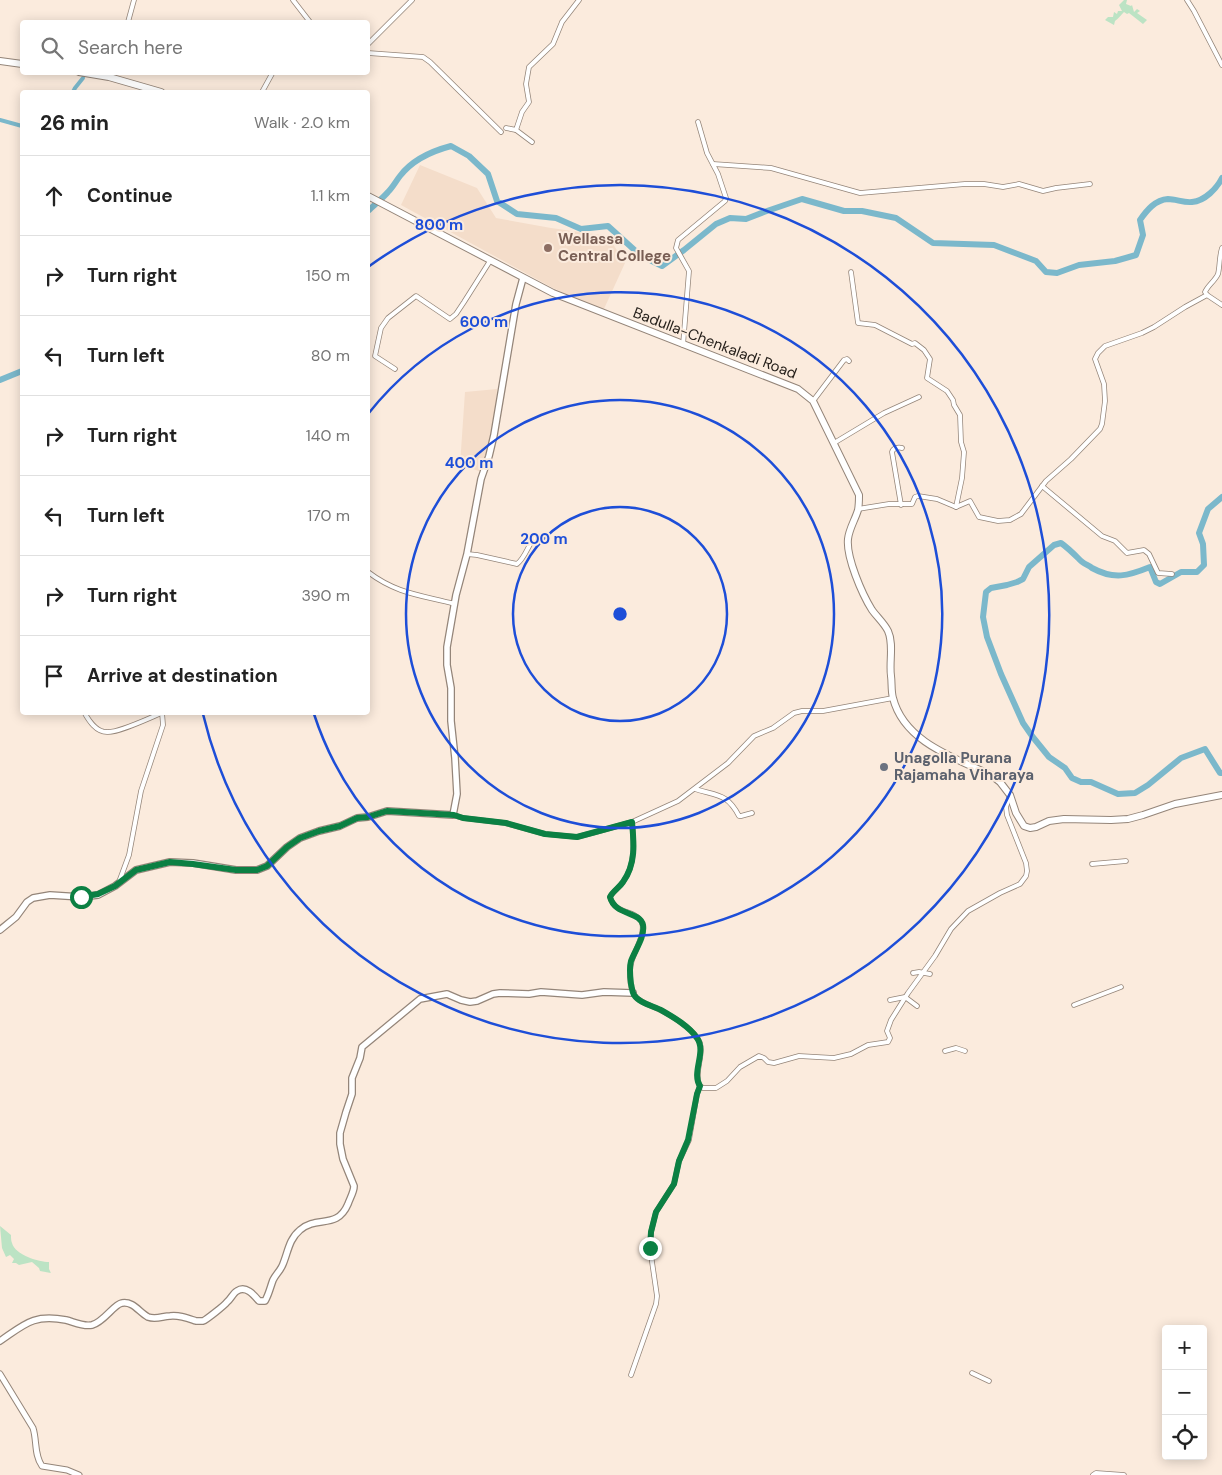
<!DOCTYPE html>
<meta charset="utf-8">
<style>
:root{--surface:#fff;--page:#f6f6f6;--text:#222;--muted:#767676;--line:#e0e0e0}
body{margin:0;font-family:"DM Sans",sans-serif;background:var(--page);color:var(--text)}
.controls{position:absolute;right:15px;bottom:15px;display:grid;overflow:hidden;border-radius:5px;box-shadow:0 2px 12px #0003}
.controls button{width:45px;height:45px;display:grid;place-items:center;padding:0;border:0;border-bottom:1px solid var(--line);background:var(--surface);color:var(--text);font:25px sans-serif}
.stop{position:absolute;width:15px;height:15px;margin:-11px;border:4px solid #0b8043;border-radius:50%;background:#fff}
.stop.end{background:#0b8043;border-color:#fff;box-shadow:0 1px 5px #0008}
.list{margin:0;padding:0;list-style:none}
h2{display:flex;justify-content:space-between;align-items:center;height:65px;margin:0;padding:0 20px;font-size:21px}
h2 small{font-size:16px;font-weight:400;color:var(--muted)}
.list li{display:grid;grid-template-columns:32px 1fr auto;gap:15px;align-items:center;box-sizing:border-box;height:80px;padding:0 20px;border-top:1px solid var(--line)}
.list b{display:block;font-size:19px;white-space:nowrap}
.list em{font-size:16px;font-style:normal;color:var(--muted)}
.icon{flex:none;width:28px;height:28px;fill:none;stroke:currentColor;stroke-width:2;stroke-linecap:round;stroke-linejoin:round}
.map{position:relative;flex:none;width:1222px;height:1475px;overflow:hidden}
.search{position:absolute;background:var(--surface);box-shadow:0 2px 12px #0003;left:20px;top:20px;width:350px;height:55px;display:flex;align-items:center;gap:12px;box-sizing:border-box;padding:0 18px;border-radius:5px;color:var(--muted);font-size:19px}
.panel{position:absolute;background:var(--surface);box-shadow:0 2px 12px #0003;left:20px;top:90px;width:350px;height:625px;border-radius:5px}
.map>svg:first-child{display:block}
</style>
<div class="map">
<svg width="1222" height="1475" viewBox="0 0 1222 1475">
<rect width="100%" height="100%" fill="#fbebdd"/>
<g fill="#f4ddca">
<path d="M420,165L477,188L496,218L551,228L608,236L625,263L603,311L553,288L401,205Z"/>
<path d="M497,389L495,424L482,472L460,465L465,392Z"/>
</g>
<g fill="#bce3c4">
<path d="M1124,0H1127L1126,4L1131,6L1132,5L1134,12L1137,9L1140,11L1137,13L1147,20L1143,24L1129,13L1127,14L1124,12C1121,15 1119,18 1115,21L1114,25L1105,20L1108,17H1113L1114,12L1117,14L1118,11H1122L1119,5Z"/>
<path d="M0,1226L11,1235C11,1238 11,1241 12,1243C15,1255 39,1262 49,1262V1269L51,1273L40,1271L39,1268L32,1262L19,1265L16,1263H12L14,1259L10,1255L6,1257L2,1248Z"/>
</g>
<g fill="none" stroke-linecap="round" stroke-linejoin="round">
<g stroke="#7bb8cb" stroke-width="4">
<path d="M73,92L75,88L83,78"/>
<path d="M0,120L22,126"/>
</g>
<g stroke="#7bb8cb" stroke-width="6">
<path d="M368,211C374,205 382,199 388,192C393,187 396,181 400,176C413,159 432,151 451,146L469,156L488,174L497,201L517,214L556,218L581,229L608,226L640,255L662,266L684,250L716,224L730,218L746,219L764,212L802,199L844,211H862L896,218L933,243L994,245L1036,261L1046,272L1057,273L1079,265L1115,261L1136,255L1143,235L1140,220C1147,210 1155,200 1168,199C1176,199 1184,203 1192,202C1205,201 1217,188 1222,178"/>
<path d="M0,380L22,371"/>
<path d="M1222,497L1208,509L1199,533L1203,544L1204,565L1197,572H1181L1160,584L1156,582L1150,567C1128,576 1114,580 1092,568C1088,565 1082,563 1079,559C1073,553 1068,548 1061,543L1054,545L1029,567L1023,579L1017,582L1007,585L991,588L986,592L983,617L987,637L1001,674L1023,723L1032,736L1049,757L1065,768L1072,778L1081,782H1091L1118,794L1135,793L1148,785L1181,758L1205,749L1220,773H1222"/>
</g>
<defs>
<g id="minor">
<path d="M293,0L310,22"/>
<path d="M1187,0L1194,11L1222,65"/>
<path d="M128,22L134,0"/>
<path d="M368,44L412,0"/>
<path d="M368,53L423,57L430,62L501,132"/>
<path d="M262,92L273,72"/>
<path d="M506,128L516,130L522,112L529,102L526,84L529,67L553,44L562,22L579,0"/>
<path d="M516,130L532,142"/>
<path d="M713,164L771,168L860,193L965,184H984L1003,187L1019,184L1043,191L1056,188L1090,184"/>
<path d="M851,272L858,323L875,325L912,344L915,343L924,350L930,359L927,378L947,391L953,400L954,405L960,415L961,442L964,452L962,478L956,507"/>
<path d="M1207,295L1222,305"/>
<path d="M683,345L689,271L676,248L678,240L725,201L726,198L718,174L707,153L698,122"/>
<path d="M395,369L375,356L381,328L388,318L416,296L450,319L456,314L464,302L490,261"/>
<path d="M813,401L844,360L847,359L849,361"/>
<path d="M834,443L884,413L919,397"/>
<path d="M1042,486L1102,536L1115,541L1127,553L1144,550L1149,554L1158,573L1172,574"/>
<path d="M901,505L892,452C893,448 898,447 902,448"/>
<path d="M858,509L889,504H912L915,497L918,496L937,499L956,507L970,501L979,517L998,521L1010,520L1021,514L1046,481L1071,459L1100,429L1102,424L1105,401L1104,384L1095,359L1098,353L1105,346L1142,333L1154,327L1185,307L1207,295L1205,292C1208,285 1215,281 1218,274C1220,267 1219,257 1222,248"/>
<path d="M467,554L477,555L517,564C526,557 528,544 536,536"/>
<path d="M368,572C397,594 421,595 455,604"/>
<path d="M84,712C89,721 96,732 107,732C119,733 149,718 162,713"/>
<path d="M695,789C717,796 727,793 739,816H741L752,813"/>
<path d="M453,815L463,818L505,823L545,834L577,837L596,832L632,822L678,801L728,763L754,736L773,728L794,713L802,711H823L893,698"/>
<path d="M632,822C634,843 636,864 623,882C619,888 613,891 610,897C615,915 634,909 641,921C647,930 635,951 632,960C629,969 629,986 634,994C637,1001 649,1005 656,1008C669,1014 695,1029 700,1043C704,1057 694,1071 699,1085L703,1088H716L727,1081L740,1067L759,1056L764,1058L768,1062L774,1063L799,1056L834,1058L851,1054L868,1045L888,1042L890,1038L887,1031L891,1020L908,993L935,956L951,929L968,911L1000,893L1020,884L1026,876L1027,871L1026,863L1007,815L1006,807L1010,795"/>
<path d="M1092,864L1126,861"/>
<path d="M119,882L129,855L141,791L163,725L162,712"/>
<path d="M913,973L919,972L930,974"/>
<path d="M890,1000L905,997L917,1006"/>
<path d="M1074,1005L1121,987"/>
<path d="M945,1051L956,1048L965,1051"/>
<path d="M972,1373L989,1381"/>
<path d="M631,1375L656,1304L657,1296L650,1248L651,1232L656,1212L674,1184L679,1161L689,1140L697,1094L700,1086"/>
<path d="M1093,1475L1096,1473L1124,1475"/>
</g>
<path id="tertiary" d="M0,1374L33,1428C37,1440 34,1455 42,1466L67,1470L79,1475"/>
<g id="secondary">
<path d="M0,930L16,917L27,902L33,898L50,895L81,897L98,895L115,886L136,870L170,862L193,863L236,870H257L267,866L287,847L300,838L319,831L340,826L357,818L368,817L387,811L453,815L457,794L455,758L451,721V688L447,665V647L456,595L467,554L481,479L489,456L494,435L516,304L523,278"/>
<path d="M0,1341C25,1324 33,1314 66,1320C74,1322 83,1327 92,1325C104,1322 114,1304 122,1303C133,1301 139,1312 148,1317C156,1320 163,1316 170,1316C180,1315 187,1318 196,1321C197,1321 202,1321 203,1321C206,1320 225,1305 227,1302C231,1299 233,1293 237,1291C246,1285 254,1295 259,1301H265C269,1294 270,1288 273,1280C276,1274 281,1270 283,1264C288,1252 289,1239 300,1230C317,1215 337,1230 348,1204C350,1198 354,1192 354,1186L343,1159L340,1144V1133L346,1112L352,1094V1078L360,1058L362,1047L420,999L447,994L461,1000L470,1002L477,1001L493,994L500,993L529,994L541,992L582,995L604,992L633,993"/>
</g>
<g id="trunk">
<path d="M0,61L22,64"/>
<path d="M79,72L109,77L161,92"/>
<path d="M368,196L553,293L798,389L813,401L859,495C859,500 859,505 858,510C855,520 849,529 848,539C846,557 862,594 872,610C877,617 884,623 888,631C894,644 889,662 891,676C892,683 891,691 893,698C904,742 955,758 991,775L1000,782L1010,795L1016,813L1024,826L1030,828L1036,827L1049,821L1064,819L1111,820L1128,819L1143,815L1175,804L1222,795"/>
</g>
</defs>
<use href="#minor" stroke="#948579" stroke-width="5.5"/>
<use href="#tertiary" stroke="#948579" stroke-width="7"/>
<use href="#secondary" stroke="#948579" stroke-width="8"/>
<use href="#trunk" stroke="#948579" stroke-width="8"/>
<use href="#minor" stroke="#fff" stroke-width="4"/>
<use href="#tertiary" stroke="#fff" stroke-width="5"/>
<use href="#secondary" stroke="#fff" stroke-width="5.5"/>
<use href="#trunk" stroke="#fff" stroke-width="6"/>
</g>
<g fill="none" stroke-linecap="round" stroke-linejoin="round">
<path stroke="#0b8043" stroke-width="6" d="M81,897L98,894L115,886L136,870L170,862L193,864L236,870H257L267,866L287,847L300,838L319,831L340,826L357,818L368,817L387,811L454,815L463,818L506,823L545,834L577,837L632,822C634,843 636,864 623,882C619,888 613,891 610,897C615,916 640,911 643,925C645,937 635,950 631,961C629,968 630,976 631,984C632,987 632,992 634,995C639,1003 653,1006 661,1010C673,1017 689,1026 697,1038C707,1052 691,1072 700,1086L697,1094L688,1140L679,1161L674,1184L656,1212L651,1232L650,1248"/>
</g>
<g fill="none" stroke="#1d4ed8" stroke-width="2.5">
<circle cx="620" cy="614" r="107"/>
<circle cx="620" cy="614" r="214"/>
<path d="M368 414A322 322 0 1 1 314 714"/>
<path d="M368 267A429 429 0 1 1 203 714"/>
</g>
<circle fill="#8d6e63" stroke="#fbebdd" stroke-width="2" cx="548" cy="248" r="5"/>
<circle fill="#6b7280" stroke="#fbebdd" stroke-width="2" cx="884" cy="767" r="5"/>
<g text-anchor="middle" stroke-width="4" stroke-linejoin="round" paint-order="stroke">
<g font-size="15" font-weight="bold" fill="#785e54" stroke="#fbebdd" text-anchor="start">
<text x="558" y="244">Wellassa<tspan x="558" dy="17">Central College</tspan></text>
</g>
<g font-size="15" fill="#26201b" stroke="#fbebdd">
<text transform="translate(715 343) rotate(21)" y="5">Badulla-Chenkaladi Road</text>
</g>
<g font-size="15" font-weight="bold" fill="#5b616d" stroke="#fbebdd" text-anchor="start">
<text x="894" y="763">Unagolla Purana<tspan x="894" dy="17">Rajamaha Viharaya</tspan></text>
</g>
</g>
<circle cx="620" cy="614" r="8" fill="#1d4ed8" stroke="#fbebdd" stroke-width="2.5"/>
<g font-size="15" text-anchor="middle" font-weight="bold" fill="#1d4ed8" stroke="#fbebdd" stroke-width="4" stroke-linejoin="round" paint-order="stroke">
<text x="439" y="230">800 m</text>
<text x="484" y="327">600 m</text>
<text x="469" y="468">400 m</text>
<text x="544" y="544">200 m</text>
</g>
</svg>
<div class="controls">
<button>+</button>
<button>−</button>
<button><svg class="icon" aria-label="locate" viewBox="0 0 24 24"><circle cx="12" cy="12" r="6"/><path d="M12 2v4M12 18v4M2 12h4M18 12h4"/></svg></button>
</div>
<div class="stop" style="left:81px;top:897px"></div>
<div class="stop end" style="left:650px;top:1248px"></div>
<div class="search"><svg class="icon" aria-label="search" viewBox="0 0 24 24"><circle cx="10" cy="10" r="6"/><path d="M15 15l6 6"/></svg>Search here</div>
<section class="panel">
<h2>26 min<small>Walk · 2.0 km</small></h2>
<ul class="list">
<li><svg class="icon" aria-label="ahead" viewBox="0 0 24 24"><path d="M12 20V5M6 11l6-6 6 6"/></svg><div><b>Continue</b></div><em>1.1 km</em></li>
<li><svg class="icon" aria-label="right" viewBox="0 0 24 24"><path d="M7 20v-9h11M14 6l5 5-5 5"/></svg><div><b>Turn right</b></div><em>150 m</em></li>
<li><svg class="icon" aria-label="left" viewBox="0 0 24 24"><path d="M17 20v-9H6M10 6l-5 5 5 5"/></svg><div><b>Turn left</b></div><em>80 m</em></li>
<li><svg class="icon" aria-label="right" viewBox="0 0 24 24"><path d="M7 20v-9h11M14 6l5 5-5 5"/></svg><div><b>Turn right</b></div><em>140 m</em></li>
<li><svg class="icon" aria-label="left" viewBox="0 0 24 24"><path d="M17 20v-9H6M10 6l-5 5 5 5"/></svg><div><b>Turn left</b></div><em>170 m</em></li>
<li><svg class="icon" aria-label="right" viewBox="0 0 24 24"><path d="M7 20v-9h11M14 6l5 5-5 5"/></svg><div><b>Turn right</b></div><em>390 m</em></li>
<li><svg class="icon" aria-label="arrive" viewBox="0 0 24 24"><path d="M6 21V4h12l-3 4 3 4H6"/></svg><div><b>Arrive at destination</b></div></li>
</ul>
</section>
</div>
